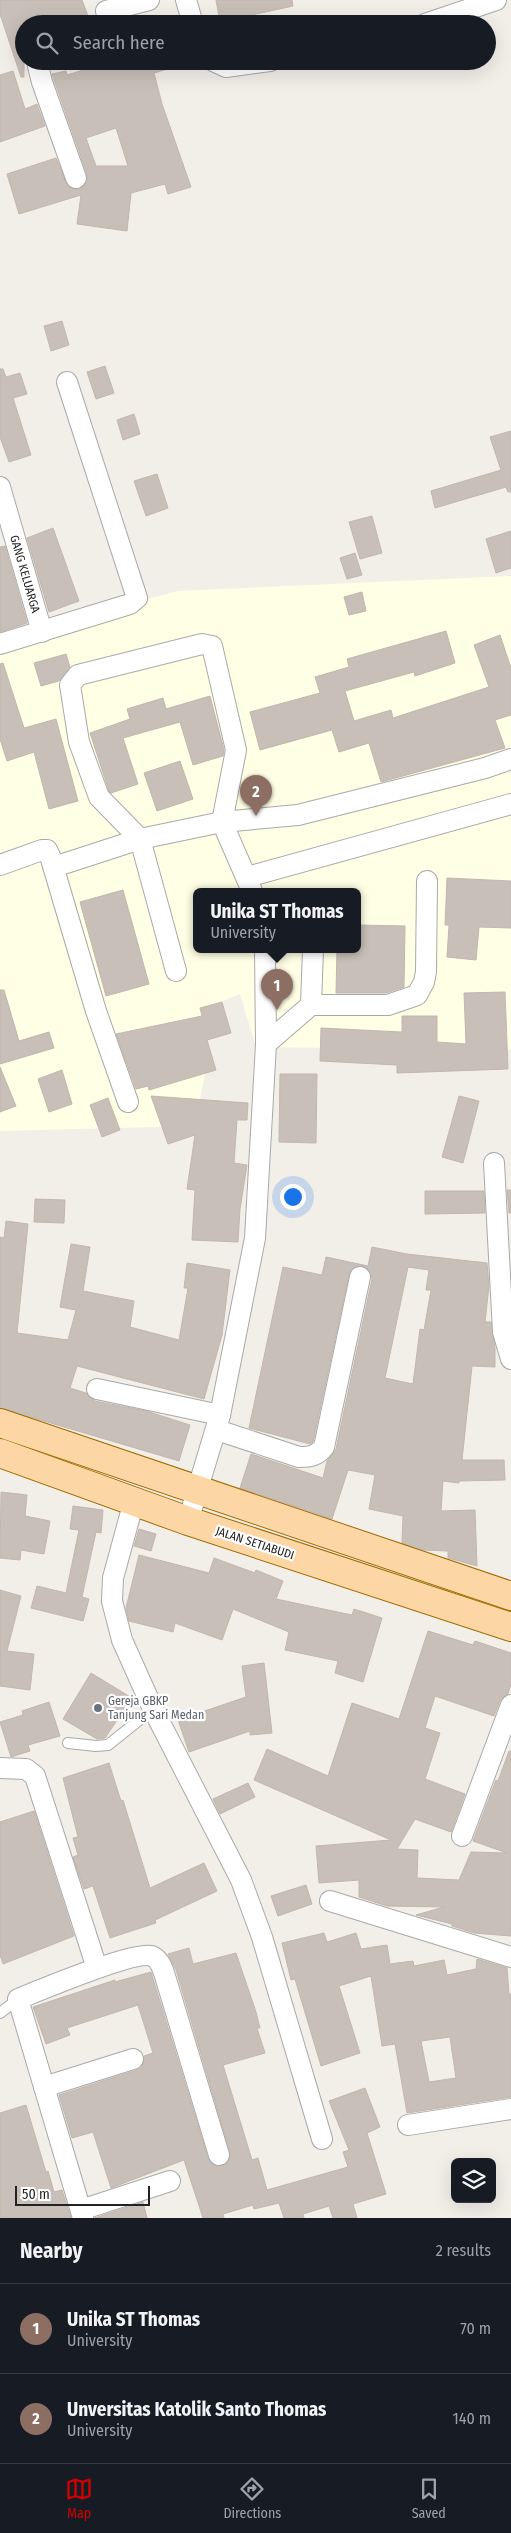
<!DOCTYPE html>
<style>
:root{--surface:#171b24;--page:#20242c;--text:#f1f3f6;--muted:#9ea1a6;--line:#363941;--accent:#d40000}
body{margin:0;font-family:"Fira Sans Condensed",sans-serif;background:var(--page);color:var(--text)}
.controls{position:absolute;right:15px;bottom:15px;display:grid;overflow:hidden;border-radius:8px;box-shadow:0 5px 20px #0002}
.controls button{width:45px;height:45px;display:grid;place-items:center;padding:0;border:0;border-bottom:1px solid var(--line);background:var(--surface);color:var(--text);font:25px sans-serif}
.scale{position:absolute;left:15px;bottom:12px;width:135px;box-sizing:border-box;padding-left:5px;border:2px solid #222;border-top:0;font-size:14px;line-height:18px;white-space:nowrap;color:#222;-webkit-text-stroke:4px #fff;paint-order:stroke}
.you{position:absolute;left:292px;top:1196px;width:18px;height:18px;margin:-12px;border:4px solid #fff;border-radius:50%;background:#1a73e8;box-shadow:0 0 0 8px #1a73e833}
.badge{display:grid;place-items:center;width:32px;height:32px;border-radius:50%;background:var(--accent);color:#fff;font-size:16px;font-weight:700}
.pin{position:absolute;translate:-50% -41px;filter:drop-shadow(0 1px 2px #0008)}
.pin::after{content:'';position:absolute;top:26px;width:18px;height:15px;background:inherit;clip-path:polygon(0 0,100% 0,50% 100%)}
.popup{position:absolute;left:193px;top:888px;width:168px;height:65px;box-sizing:border-box;display:grid;place-content:center;border-radius:8px;background:var(--surface);filter:drop-shadow(0 1px 4px #0005);font-size:16px;white-space:nowrap;color:var(--muted)}
.popup b{font-size:19px;color:var(--text)}
.popup::after{content:'';position:absolute;left:50%;top:100%;margin-left:-10px;border:10px solid transparent;border-top-color:var(--surface)}
.list{margin:0;padding:0;list-style:none}
h2{display:flex;justify-content:space-between;align-items:center;height:65px;margin:0;padding:0 20px;font-size:21px}
h2 small{font-size:16px;font-weight:400;color:var(--muted)}
.list li{display:grid;grid-template-columns:32px 1fr auto;gap:15px;align-items:center;box-sizing:border-box;height:90px;padding:0 20px;border-top:1px solid var(--line)}
.list b{display:block;font-size:19px;white-space:nowrap}
.list p{margin:0;font-size:16px;white-space:nowrap;color:var(--muted)}
.list em{font-size:16px;font-style:normal;color:var(--muted)}
.icon{flex:none;width:28px;height:28px;fill:none;stroke:currentColor;stroke-width:2;stroke-linecap:round;stroke-linejoin:round}
.map{position:relative;flex:none;width:511px;height:2218px;overflow:hidden}
.search{position:absolute;background:var(--surface);box-shadow:0 5px 20px #0002;left:15px;right:15px;top:15px;height:55px;display:flex;align-items:center;gap:12px;box-sizing:border-box;padding:0 18px;border-radius:28px;color:var(--muted);font-size:19px}
.sheet{height:245px;background:var(--surface)}
nav{display:flex;justify-content:space-around;align-items:center;box-sizing:border-box;height:70px;border-top:1px solid var(--line);background:var(--surface);font-size:14px;color:var(--muted)}
nav a{display:grid;justify-items:center;gap:2px}
nav .on{color:var(--accent)}
.map>svg:first-child{display:block}
</style>
<div class="map">
<svg width="511" height="2218" viewBox="0 0 511 2218">
<rect width="100%" height="100%" fill="#f2efe9"/>
<path fill="#ffffe5" fill-rule="evenodd" d="M511,576V1050L256,1047L240,994L206,1008L208,1058L195,1126L0,1131V638L178,591ZM197,891H357V949H197Z"/>
<g fill="#c7bfb8" stroke="#c4b6ab" fill-rule="evenodd">
<path d="M0,0H82L91,24H24V77H21L0,14Z"/>
<path d="M216,0H292L293,6L220,22Z"/>
<path d="M102,61H181V65L154,73L162,104L191,187L168,194L165,184L131,193L127,231L77,224L81,195L19,214L7,174L56,158L68,187L79,189L85,185L87,174L52,74L66,71L67,75L103,64ZM116,128L128,166H96L86,138Z"/>
<path d="M13,71L25,109L37,104L45,126L0,142V75Z"/>
<path d="M62,321L69,345L51,351L44,326Z"/>
<path d="M105,366L114,393L96,399L87,372Z"/>
<path d="M0,369H3L6,377L20,373L27,394L13,398L31,455L9,462L0,437Z"/>
<path d="M134,414L140,434L123,440L117,420Z"/>
<path d="M511,431V492H508L506,487L435,508L431,491L501,470L490,437Z"/>
<path d="M157,474L168,508L146,516L134,481Z"/>
<path d="M372,516L382,553L360,559L349,522Z"/>
<path d="M53,528L79,601L49,612L27,538Z"/>
<path d="M511,531V568L496,573L486,539Z"/>
<path d="M5,546L27,623L0,632V547Z"/>
<path d="M355,553L362,575L347,579L340,558Z"/>
<path d="M362,592L366,611L349,615L344,597Z"/>
<path d="M446,631L455,663L415,676L414,672L345,691L354,721L391,710L393,718L489,687L474,645L500,635L511,668V715L495,720L505,748L381,782L369,743L339,752L332,730L260,750L250,712L320,693L315,677L349,667L347,659Z"/>
<path d="M66,654L70,667L59,681L41,686L34,663Z"/>
<path d="M3,663L24,728L56,719L78,801L49,809L34,752L7,761L0,739V664Z"/>
<path d="M210,696L224,750L223,756L193,765L180,722L123,738L138,784L111,793L109,791L90,733L130,719L127,709L163,698L166,709Z"/>
<path d="M180,761L193,799L157,811L144,773Z"/>
<path d="M447,878L511,881V928L479,927L476,960L447,957L449,925H445Z"/>
<path d="M123,890L149,984L106,996L80,902Z"/>
<path d="M357,925L405,926L404,987L386,993H336L337,949H357Z"/>
<path d="M0,990H4L19,1041L49,1032L54,1048L0,1064Z"/>
<path d="M505,992L508,1069L397,1073V1065L320,1061L321,1028L402,1032V1016H437V1042L466,1044L464,993Z"/>
<path d="M222,1002L231,1033L207,1040L216,1070L149,1090L148,1086L136,1089L116,1034L202,1016L200,1008Z"/>
<path d="M0,1067L16,1106L0,1112Z"/>
<path d="M62,1070L72,1104L49,1112L38,1079Z"/>
<path d="M280,1074H317L316,1143L279,1142Z"/>
<path d="M151,1096L248,1103L247,1120H237L234,1163L247,1165L240,1209L238,1242L192,1240L195,1190L187,1189L195,1135L168,1144Z"/>
<path d="M459,1096L479,1101L463,1163L442,1157Z"/>
<path d="M108,1098L120,1130L102,1137L90,1105Z"/>
<path d="M507,1190H511V1213H509Z"/>
<path d="M425,1191H484L485,1213L425,1214Z"/>
<path d="M35,1199L65,1200L64,1223L34,1222Z"/>
<path d="M6,1221L28,1224L17,1333L68,1340L76,1310L60,1307L71,1244L90,1247L83,1291L134,1301L130,1327L179,1340L188,1288H184L187,1263L230,1270L222,1335L204,1399L77,1366L70,1388L86,1393L95,1401L146,1411L190,1425L179,1461L0,1408V1237L4,1238Z"/>
<path d="M372,1247L407,1254L487,1263L489,1286L485,1322H491L495,1348V1367L472,1366L462,1460H504L505,1480L459,1481V1483L443,1481L441,1511L475,1510L477,1566L448,1558V1551L424,1550L402,1543L403,1516L369,1509L375,1475L348,1470L332,1519L240,1488L251,1454L323,1478L327,1461L336,1449L372,1279L371,1273L363,1266H356L349,1274L313,1442L310,1444L249,1428L283,1267L322,1275L326,1257L368,1266ZM408,1267L429,1270L426,1290H431L424,1330L420,1329L413,1384L385,1378Z"/>
<path d="M1,1492L27,1495L25,1516L50,1521L44,1554L21,1550L20,1560L0,1558Z"/>
<path d="M73,1506L103,1510L101,1533L96,1532L82,1597L89,1599L83,1621L31,1608L37,1586L66,1593L79,1530L70,1529Z"/>
<path d="M139,1529L156,1534L151,1551L134,1546Z"/>
<path d="M139,1555L209,1573L214,1558L255,1573L256,1570L283,1581L276,1599L352,1615L354,1609L382,1618L363,1682L335,1673L338,1661L285,1650L289,1632L233,1609L222,1640L175,1623L173,1632L129,1621L126,1608Z"/>
<path d="M0,1590L21,1596L7,1651L34,1654L30,1690L0,1686Z"/>
<path d="M428,1631L473,1645L475,1641L511,1653V1684L508,1694L500,1701L494,1716L435,1696L425,1728L440,1733L425,1779L465,1794L451,1832L415,1819L397,1849L418,1850L417,1878L459,1880L471,1852L507,1853L473,1841L496,1780L498,1781L509,1751H511V1936L474,1933L452,1926V1924L416,1915L444,1907L387,1906L359,1897V1880L319,1883L316,1846L391,1840L254,1780L267,1749L328,1776L352,1703L399,1719Z"/>
<path d="M264,1663L272,1733L250,1735V1731L189,1752L178,1720L246,1697L242,1666Z"/>
<path d="M91,1673L132,1698L105,1738L97,1739L63,1719Z"/>
<path d="M49,1702L60,1736L28,1745L30,1751L11,1757L0,1722L23,1715L22,1711Z"/>
<path d="M109,1763L121,1801L123,1800L150,1888L204,1863L217,1891L155,1920L156,1923L110,1938L93,1886L84,1889L73,1857L78,1855L73,1838L78,1837L63,1778Z"/>
<path d="M248,1783L255,1797L220,1814L213,1799Z"/>
<path d="M34,1811L74,1936L3,1964L0,1955V1822Z"/>
<path d="M306,1885L312,1904L278,1916L271,1896Z"/>
<path d="M324,1933L327,1942L356,1933L361,1949L387,1945L390,1964L413,1961L414,1966L444,1960L447,1975L476,1969L477,1959L507,1968L509,1994H511V2097L407,2113L395,2044L382,2046L371,1976L339,1986L360,2053L321,2066L295,1979L291,1980L282,1943ZM450,2037L456,2078L429,2082L421,2041Z"/>
<path d="M189,1948L193,1964L236,1953L256,2012L260,2028H257L265,2053L223,2065L252,2160L258,2158L267,2190L348,2167L343,2152L349,2150L329,2101L365,2088L380,2127L367,2133L386,2194L353,2204L357,2218H333L329,2206L303,2214L304,2218H284L279,2203L254,2209L253,2205L223,2214L224,2218H203L184,2160L111,2188L93,2132L72,2138L59,2095L137,2070L142,2067L144,2056L153,2053L138,2005L67,2028L70,2035L46,2044L33,2007L115,1980V1982L151,1972L208,2158L217,2167L228,2163L230,2152L176,1970L168,1954Z"/>
<path d="M26,2105L46,2172L48,2171L54,2192L62,2190L71,2218H0V2113Z"/>
<path d="M143,2202L147,2218H95Z"/>
</g>
<g fill="none" stroke-linecap="round" stroke-linejoin="round">
<defs>
<g id="service">
<path d="M68,1743L96,1746L108,1745L153,1709"/>
<path d="M0,2013L18,1999"/>
</g>
<g id="minor">
<path d="M186,0L193,24"/>
<path d="M110,24L106,11L149,0"/>
<path d="M425,24L496,0"/>
<path d="M39,61L38,66L42,82L76,178"/>
<path d="M213,61L226,67L270,61"/>
<path d="M0,487L42,632"/>
<path d="M0,644L130,604L137,598L67,382"/>
<path d="M0,865L42,850H47L50,856L96,1011L128,1102"/>
<path d="M54,867L140,839L222,822L252,891"/>
<path d="M247,877L511,804"/>
<path d="M176,971L140,839L99,797L79,742L70,685L78,675L202,644L212,646L236,750L222,822L298,815L485,768L511,759"/>
<path d="M311,1005L313,949"/>
<path d="M266,1044L311,1005H388L417,995L424,982L426,972L427,881"/>
<path d="M494,1163L503,1332L511,1359"/>
<path d="M97,1389L220,1415"/>
<path d="M217,1430L299,1457C310,1457 317,1456 324,1447L360,1277"/>
<path d="M134,1501L113,1578L112,1601L122,1640L153,1709L241,1880L262,1937L322,2139"/>
<path d="M188,1521L220,1415L255,1238L266,1044L265,949"/>
<path d="M0,1768L26,1769L35,1776L94,1959"/>
<path d="M462,1836L511,1705"/>
<path d="M330,1901L511,1957"/>
<path d="M44,2087L133,2059"/>
<path d="M408,2125L511,2109"/>
<path d="M81,2210L170,2181"/>
<path d="M83,2218L18,1999C38,1991 136,1950 152,1956C162,1960 165,1977 168,1986L219,2155"/>
</g>
<g id="primary">
<path d="M0,1423L511,1596"/>
<path d="M0,1453L188,1521L511,1627"/>
</g>
</defs>
<use href="#service" stroke="#a9a9a9" stroke-width="12"/>
<use href="#minor" stroke="#a9a9a9" stroke-width="22"/>
<use href="#primary" stroke="#a06b00" stroke-width="30"/>
<use href="#service" stroke="#fff" stroke-width="10"/>
<use href="#minor" stroke="#fff" stroke-width="20"/>
<use href="#primary" stroke="#fcd6a4" stroke-width="28"/>
</g>
<circle fill="#6b7280" stroke="#fff" stroke-width="2" cx="98" cy="1708" r="5"/>
<g text-anchor="middle" stroke-width="4.5" stroke-linejoin="round" paint-order="stroke">
<g font-size="12" fill="#222" stroke="#fff">
<text transform="translate(25 574) rotate(74)" y="4">GANG KELUARGA</text>
<text transform="translate(255 1543) rotate(18)" y="4">JALAN SETIABUDI</text>
</g>
<g font-size="12" fill="#5b616d" stroke="#fff" text-anchor="start">
<text x="108" y="1705">Gereja GBKP<tspan x="108" dy="14">Tanjung Sari Medan</tspan></text>
</g>
</g>
</svg>
<div class="controls">
<button><svg class="icon" aria-label="layers" viewBox="0 0 24 24"><path d="M12 4l9 5-9 5-9-5zM3 14l9 5 9-5"/></svg></button>
</div>
<div class="scale">50 m</div>
<div class="you"></div>
<div class="pin badge" style="left:277px;top:1010px;background:#8d6e63">1</div>
<div class="popup"><b>Unika ST Thomas</b>University</div>
<div class="pin badge" style="left:256px;top:816px;background:#8d6e63">2</div>
<div class="search"><svg class="icon" aria-label="search" viewBox="0 0 24 24"><circle cx="10" cy="10" r="6"/><path d="M15 15l6 6"/></svg>Search here</div>
</div>
<section class="sheet">
<h2>Nearby<small>2 results</small></h2>
<ul class="list">
<li><span class="badge" style="background:#8d6e63">1</span><div><b>Unika ST Thomas</b><p>University</p></div><em>70 m</em></li>
<li><span class="badge" style="background:#8d6e63">2</span><div><b>Unversitas Katolik Santo Thomas</b><p>University</p></div><em>140 m</em></li>
</ul>
</section>
<nav>
<a class="on"><svg class="icon" aria-label="map" viewBox="0 0 24 24"><path d="M3 6l6-2 6 2 6-2v14l-6 2-6-2-6 2zM9 4v14M15 6v14"/></svg>Map</a>
<a><svg class="icon" aria-label="directions" viewBox="0 0 24 24"><path d="M12 3l9 9-9 9-9-9zM9 14v-3h6M13 9l2 2-2 2"/></svg>Directions</a>
<a><svg class="icon" aria-label="saved" viewBox="0 0 24 24"><path d="M7 4h10v16l-5-4-5 4z"/></svg>Saved</a>
</nav>
